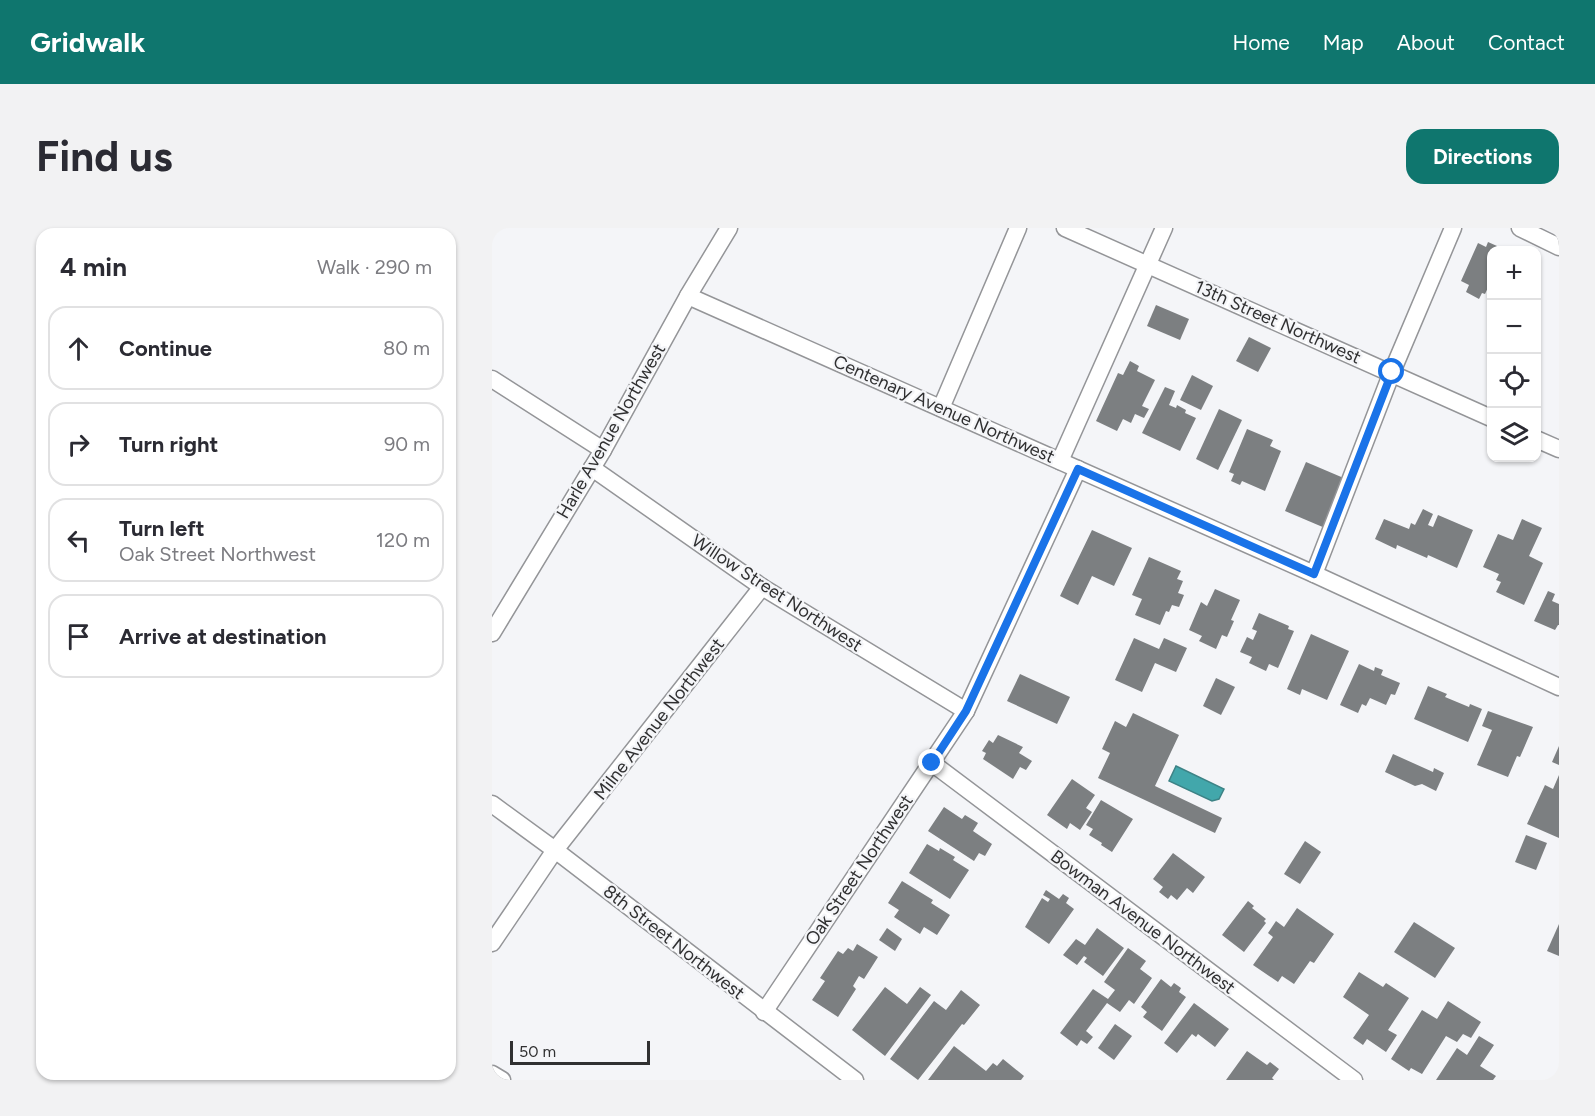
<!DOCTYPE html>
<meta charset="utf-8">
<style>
:root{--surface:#fff;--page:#f2f2f3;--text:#2b2b33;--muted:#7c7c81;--line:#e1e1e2;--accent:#0f766e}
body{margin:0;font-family:Figtree,sans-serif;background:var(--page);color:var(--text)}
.controls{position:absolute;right:18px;top:18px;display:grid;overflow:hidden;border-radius:12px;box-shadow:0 2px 4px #0004}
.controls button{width:54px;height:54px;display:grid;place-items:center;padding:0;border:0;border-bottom:2px solid var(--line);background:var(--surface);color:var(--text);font:30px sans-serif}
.scale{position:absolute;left:18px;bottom:15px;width:140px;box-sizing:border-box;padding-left:6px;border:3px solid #303031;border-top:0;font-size:16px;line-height:21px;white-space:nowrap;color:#303031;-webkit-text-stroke:4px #f4f5f8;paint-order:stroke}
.stop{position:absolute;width:18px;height:18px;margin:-14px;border:4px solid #1a73e8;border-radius:50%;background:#fff}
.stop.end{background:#1a73e8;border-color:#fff;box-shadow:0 2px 6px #0008}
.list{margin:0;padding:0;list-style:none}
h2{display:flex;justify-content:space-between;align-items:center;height:78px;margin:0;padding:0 24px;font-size:26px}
h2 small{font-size:20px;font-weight:400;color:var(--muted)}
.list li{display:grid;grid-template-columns:39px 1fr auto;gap:18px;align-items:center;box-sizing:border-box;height:84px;margin:0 12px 12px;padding:0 12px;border:2px solid var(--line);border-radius:18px}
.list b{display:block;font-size:22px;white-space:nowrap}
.list p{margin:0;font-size:20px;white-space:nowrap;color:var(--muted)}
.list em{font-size:20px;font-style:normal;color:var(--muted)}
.icon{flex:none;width:33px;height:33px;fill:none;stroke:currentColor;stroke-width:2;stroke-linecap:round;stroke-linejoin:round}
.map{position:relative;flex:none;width:1067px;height:852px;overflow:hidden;border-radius:18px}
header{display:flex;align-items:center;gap:36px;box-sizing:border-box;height:84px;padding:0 30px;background:var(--accent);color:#fff}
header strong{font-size:28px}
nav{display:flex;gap:33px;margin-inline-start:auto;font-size:21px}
.intro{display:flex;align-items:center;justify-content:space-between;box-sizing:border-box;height:144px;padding:0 36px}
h1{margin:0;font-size:42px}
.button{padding:15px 27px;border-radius:18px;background:var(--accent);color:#fff;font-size:21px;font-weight:700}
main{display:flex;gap:36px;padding:0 36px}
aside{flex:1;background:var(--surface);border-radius:18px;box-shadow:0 2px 4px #0004}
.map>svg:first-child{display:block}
</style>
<header>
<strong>Gridwalk</strong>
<nav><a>Home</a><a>Map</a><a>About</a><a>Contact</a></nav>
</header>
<div class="intro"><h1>Find us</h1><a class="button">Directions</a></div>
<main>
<aside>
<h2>4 min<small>Walk · 290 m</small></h2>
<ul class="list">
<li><svg class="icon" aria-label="ahead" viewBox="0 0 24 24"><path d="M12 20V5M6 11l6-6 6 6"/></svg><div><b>Continue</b></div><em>80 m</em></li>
<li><svg class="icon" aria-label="right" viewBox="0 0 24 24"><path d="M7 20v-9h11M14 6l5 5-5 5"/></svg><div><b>Turn right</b></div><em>90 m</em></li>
<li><svg class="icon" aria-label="left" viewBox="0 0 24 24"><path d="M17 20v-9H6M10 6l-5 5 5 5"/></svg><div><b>Turn left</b><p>Oak Street Northwest</p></div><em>120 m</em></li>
<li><svg class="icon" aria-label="arrive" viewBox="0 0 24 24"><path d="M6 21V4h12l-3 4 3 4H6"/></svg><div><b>Arrive at destination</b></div></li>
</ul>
</aside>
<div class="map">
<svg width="1067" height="852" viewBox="0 0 1067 852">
<rect width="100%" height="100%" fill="#f4f5f8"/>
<path fill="#42a7ab" stroke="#3d8386" stroke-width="1.5" d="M684,538L732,561L727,571L720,573L677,553Z"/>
<g fill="#7c7f81">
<path d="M996,14L1005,18L1003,22H999V53L993,66L990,65L987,71L974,64L977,57L969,53L986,15L994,19Z"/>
<path d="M664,77L697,91L688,112L655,98Z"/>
<path d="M757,109L779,120L766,144L744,133Z"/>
<path d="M638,133L647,138L645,143L663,152L650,178L657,181L652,190L643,186L639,195L631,191L625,203L604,193L626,145L631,147Z"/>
<path d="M700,147L721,158L709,182L688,172Z"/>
<path d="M673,159L683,163L677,177L684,180L685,177L694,182L693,185L704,190L688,223L650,205Z"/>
<path d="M727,181L750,192L726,242L704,231Z"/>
<path d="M755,201L781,212L778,218L789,223L773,263L750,253L748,257L739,253L742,246L737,244Z"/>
<path d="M814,234L854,251L833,300L793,283Z"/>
<path d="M931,281L941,286L936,297L941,299L946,287L981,302L965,340L936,327L935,330L905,317L904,321L883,311L892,291L917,301L919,295L923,297Z"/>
<path d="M1030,291L1050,300L1037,328L1051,335L1032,377L1004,364L1009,354L1004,352L1007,346L991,339L1006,306L1021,312Z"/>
<path d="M600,302L640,320L622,358L600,348L586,377L568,368Z"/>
<path d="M657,329L689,343L685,351L691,353L686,365L692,367L687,379L680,377L677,384L674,383L668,397L643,387L650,371L640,367Z"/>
<path d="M723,361L748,372L739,392L742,393L735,409L730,407L724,421L707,413L710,408L697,402L709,374L715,378Z"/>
<path d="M1056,363L1063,366L1060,373L1067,376V397H1066L1063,402L1042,393Z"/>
<path d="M767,385L797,398L796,401L802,403L786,440L777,436L774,443L757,435L760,429L748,424L755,409L761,412L765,403L760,401Z"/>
<path d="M819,406L857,423L835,472L810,461L808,467L795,461Z"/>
<path d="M642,410L667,421L672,410L695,420L684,444L663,435L650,464L623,452Z"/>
<path d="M867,436L882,443L883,439L891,442L889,447L908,455L903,467L899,466L894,477L878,470L874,478L870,476L866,485L848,477Z"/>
<path d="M528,446L578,469L565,496L515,473Z"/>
<path d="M724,450L743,459L729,487L711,478Z"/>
<path d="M936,458L955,466L953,469L977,479L978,476L990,481L976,514L922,491Z"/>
<path d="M996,483L1041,499L1028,529L1025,528L1016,549L985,537L1000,502L990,498Z"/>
<path d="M641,485L687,507L663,558L730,590L723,605L606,550L618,525L610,521L623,493L634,499Z"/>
<path d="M506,507L531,519L527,525L540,533L534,542L528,539L521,551L491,531L494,525L490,523L497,512L501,515Z"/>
<path d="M1067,518V537L1060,534Z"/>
<path d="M901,526L941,544L942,540L952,545L944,563L930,556L923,558L893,544Z"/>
<path d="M1067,547V610L1035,596L1053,557L1061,561Z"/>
<path d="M580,551L603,567L594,580L600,584L588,602L578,595L575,601L555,587Z"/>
<path d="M609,572L641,591L620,624L609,617L610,615L597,607L601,601L594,597Z"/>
<path d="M452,579L470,591L473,587L486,595L481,603L500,616L493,628L487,625L482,633L436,603Z"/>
<path d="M1034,607L1055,615L1044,642L1023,634Z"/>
<path d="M813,613L829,624L808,656L792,646Z"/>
<path d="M435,616L447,623L448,620L463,629L461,632L477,642L458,671L417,645Z"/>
<path d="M681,625L713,649L701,665L695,660L685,672L679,667L676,671L667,664L671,659L661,651Z"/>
<path d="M410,653L441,672L439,675L458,687L445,707L432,699L428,706L402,689L407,682L396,675Z"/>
<path d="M554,662L567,671L571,666L577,670L574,675L582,681L557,716L533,699L550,670L556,674L558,671L551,667Z"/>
<path d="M756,673L762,678L760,680L774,691L772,693L774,695L752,724L730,707Z"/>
<path d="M805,680L842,706L822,735L818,733L802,756L790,748L786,754L761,737L781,709L776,705L784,693L792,699Z"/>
<path d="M922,694L963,720L943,750L902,724Z"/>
<path d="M1067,696V728L1055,723Z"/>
<path d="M395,700L410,711L403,723L387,712Z"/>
<path d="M605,700L632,720L611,748L592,734L595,730L592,728L585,737L571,727L584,711L593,717Z"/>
<path d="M365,716L386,729L372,751L367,748L361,758L364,761L346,789L320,772L333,753L328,750L346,723L351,726L356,720L361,723Z"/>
<path d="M636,720L654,733L648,741L660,750L642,776L637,772L628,784L615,775L594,803L601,809L595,816L589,812L585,818L568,805L601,761L616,771L623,762L612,754Z"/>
<path d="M867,744L891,759L894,755L917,770L896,802L905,807L894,824L875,811L871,817L861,810L877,787L851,769Z"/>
<path d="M669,751L679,759L682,755L689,760L687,764L694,769L670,803L651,789L655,784L649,779Z"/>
<path d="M393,759L415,776L428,759L439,767L393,828L360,802Z"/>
<path d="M469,762L488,777L472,797L470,796L426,852L398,831L442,773L454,782Z"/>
<path d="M956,773L989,794L979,810L971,806L965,814L954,808L930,846L919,840L917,843L899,831L930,782L945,791Z"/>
<path d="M702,775L737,801L723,819L706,806L704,809L700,806L685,825L672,815Z"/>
<path d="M623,796L640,808L622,832L606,820Z"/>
<path d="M987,808L1002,817L988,838L1004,848L1001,852H944L965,820L975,827Z"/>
<path d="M462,818L494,843L501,835L505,838L511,831L532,848L529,852H436Z"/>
<path d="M755,823L775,837L778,834L787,841L780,850L782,852H734Z"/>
</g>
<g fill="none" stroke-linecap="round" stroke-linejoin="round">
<defs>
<g id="minor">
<path d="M573,0L999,190"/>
<path d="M1028,0L1067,19"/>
<path d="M196,68L822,346L1067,459"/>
<path d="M0,151L111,222"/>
<path d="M449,180L526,0"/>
<path d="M1044,211L1067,221"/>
<path d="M568,233L672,0"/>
<path d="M100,240L270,359L474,483"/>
<path d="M822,346L900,144L961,0"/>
<path d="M0,405L111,222L196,68L237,0"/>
<path d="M440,535L862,852"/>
<path d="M0,576L63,622L363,852"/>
<path d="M0,715L63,622L270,359"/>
<path d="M272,784L474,483L586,241"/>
<path d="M0,846L10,852"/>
</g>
</defs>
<use href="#minor" stroke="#949598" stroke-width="19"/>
<use href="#minor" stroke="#fff" stroke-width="16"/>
</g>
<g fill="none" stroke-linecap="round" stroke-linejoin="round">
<path stroke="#1a73e8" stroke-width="8" d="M440,535L474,483L586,241L822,346L900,144"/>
</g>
<g text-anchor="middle" stroke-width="4.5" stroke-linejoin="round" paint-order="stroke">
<g font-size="18" fill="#303031" stroke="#f4f5f8">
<text transform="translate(786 94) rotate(24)" y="6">13th Street Northwest</text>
<text transform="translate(452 181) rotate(24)" y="6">Centenary Avenue Northwest</text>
<text transform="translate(119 203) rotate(-60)" y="6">Harle Avenue Northwest</text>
<text transform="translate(285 365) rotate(33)" y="6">Willow Street Northwest</text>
<text transform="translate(167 491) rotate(-52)" y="6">Milne Avenue Northwest</text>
<text transform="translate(367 642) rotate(-56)" y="6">Oak Street Northwest</text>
<text transform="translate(651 694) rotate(37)" y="6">Bowman Avenue Northwest</text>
<text transform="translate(182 714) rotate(38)" y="6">8th Street Northwest</text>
</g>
</g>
</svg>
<div class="controls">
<button>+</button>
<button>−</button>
<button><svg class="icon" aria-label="locate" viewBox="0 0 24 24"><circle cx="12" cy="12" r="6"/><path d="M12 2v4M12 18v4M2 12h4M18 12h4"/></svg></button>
<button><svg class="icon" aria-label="layers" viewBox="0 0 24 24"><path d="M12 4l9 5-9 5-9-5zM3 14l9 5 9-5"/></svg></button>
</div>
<div class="scale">50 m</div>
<div class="stop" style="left:900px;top:144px"></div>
<div class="stop end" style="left:440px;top:535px"></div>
</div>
</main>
